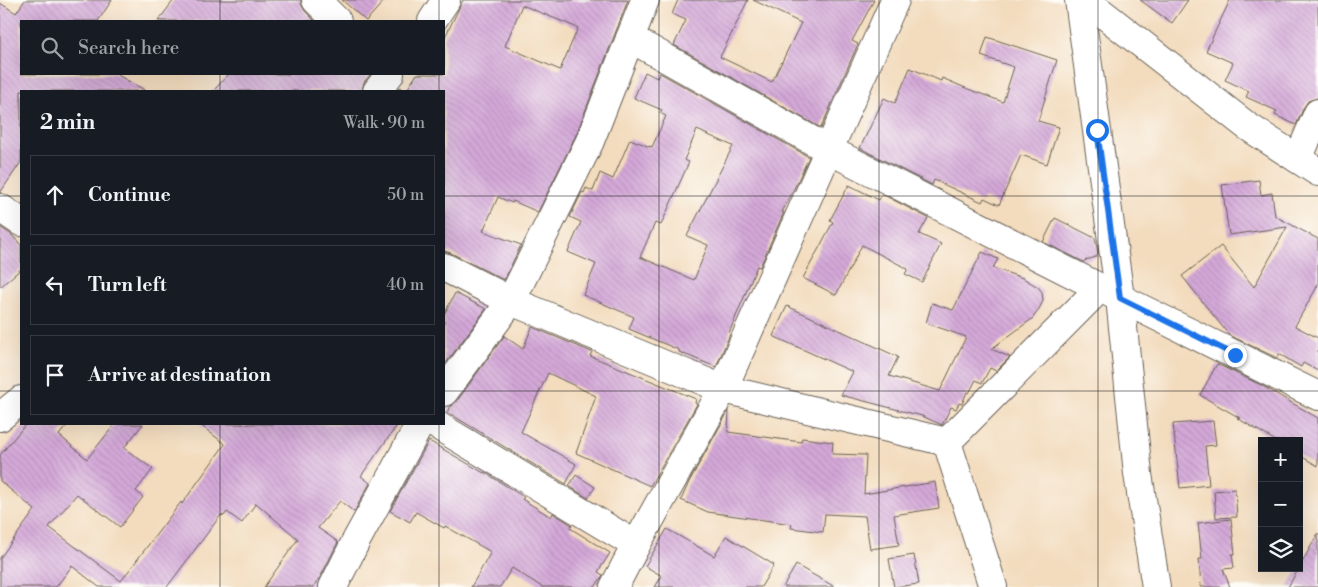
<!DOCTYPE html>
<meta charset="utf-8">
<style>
:root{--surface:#171b24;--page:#242831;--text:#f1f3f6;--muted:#9ea1a6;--line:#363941}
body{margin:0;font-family:"Libre Bodoni",serif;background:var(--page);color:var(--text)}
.controls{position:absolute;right:15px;bottom:15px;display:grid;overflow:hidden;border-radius:0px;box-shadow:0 5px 20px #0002}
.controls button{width:45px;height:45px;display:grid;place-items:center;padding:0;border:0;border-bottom:1px solid var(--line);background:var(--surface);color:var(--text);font:25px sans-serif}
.stop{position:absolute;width:15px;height:15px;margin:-11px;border:4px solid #1a73e8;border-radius:50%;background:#fff}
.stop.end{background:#1a73e8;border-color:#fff;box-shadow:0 1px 5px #0008}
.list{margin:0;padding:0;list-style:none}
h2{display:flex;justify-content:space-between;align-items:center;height:65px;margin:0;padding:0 20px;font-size:21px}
h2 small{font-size:16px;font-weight:400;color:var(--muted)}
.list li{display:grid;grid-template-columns:32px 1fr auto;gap:15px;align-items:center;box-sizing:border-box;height:80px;margin:0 10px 10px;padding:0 10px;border:1px solid var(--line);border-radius:0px}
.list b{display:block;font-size:19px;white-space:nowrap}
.list em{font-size:16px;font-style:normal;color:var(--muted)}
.icon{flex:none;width:28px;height:28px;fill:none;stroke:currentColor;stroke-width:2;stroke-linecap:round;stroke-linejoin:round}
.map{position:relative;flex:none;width:1318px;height:587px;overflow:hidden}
.search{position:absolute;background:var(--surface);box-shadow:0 5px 20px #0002;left:20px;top:20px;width:425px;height:55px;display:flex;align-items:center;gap:12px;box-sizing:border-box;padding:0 18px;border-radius:0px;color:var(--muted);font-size:19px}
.panel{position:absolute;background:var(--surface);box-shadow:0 5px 20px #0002;left:20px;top:90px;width:425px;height:335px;border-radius:0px}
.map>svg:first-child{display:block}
</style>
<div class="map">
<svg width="1318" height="587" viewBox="0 0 1318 587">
<defs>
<pattern id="building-back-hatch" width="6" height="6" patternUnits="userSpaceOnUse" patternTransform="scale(1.25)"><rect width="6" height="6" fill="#d4a8d8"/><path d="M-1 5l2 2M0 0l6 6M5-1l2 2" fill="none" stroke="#b590b9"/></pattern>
</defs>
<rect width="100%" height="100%" fill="#fdfcf7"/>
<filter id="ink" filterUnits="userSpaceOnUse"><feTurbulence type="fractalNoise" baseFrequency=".02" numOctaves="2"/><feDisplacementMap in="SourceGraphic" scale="10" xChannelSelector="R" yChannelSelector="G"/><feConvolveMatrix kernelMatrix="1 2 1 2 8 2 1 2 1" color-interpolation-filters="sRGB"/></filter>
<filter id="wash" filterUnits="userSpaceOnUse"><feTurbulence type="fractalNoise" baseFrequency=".0096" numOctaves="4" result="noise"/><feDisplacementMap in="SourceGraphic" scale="20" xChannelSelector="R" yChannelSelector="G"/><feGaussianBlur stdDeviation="1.12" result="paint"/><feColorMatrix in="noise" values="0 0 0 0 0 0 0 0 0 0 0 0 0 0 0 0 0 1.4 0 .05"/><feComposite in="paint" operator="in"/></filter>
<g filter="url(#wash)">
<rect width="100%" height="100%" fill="#f3dbbd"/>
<g id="blocks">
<g fill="url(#building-back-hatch)" fill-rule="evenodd">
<path d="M25,0H112L98,21H21V74H116L146,91H21V162L0,193V3L16,13Z"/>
<path d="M174,0H301V4L305,11L315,21H158Z"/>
<path d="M342,0H385L366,21Z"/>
<path d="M463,0H628L576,135L538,212L513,201L512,203L498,197L483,231L521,245L504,280L451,253L444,251V91H396L400,87L406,91L417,74H444V39ZM522,5L578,28L560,70L505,46Z"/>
<path d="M678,0H748L720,57L772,82L801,23L753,0H874L852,41L858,44L821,128L674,45L686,20L672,14Z"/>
<path d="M1140,0H1188L1172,23Z"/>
<path d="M1230,0H1318V98L1308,101L1304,107L1296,125L1275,115L1277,111L1246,97L1249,91L1225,80L1233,63L1206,51Z"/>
<path d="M987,37L1057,60L1038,121L1059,127L1047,164L1021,155L999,205L984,198L982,202L934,180L932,185L860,148L884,98L895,103L910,68L941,81L942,78L968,89L1003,102L1014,67L981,56Z"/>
<path d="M645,72L657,78L660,73L809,157L793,191L782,212H784L760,267L757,266L729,333L730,334L716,367L679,352V350L629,329L634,317L583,295L596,264L568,252L581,222L570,217L582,192L584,193L586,188L593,191L600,173L613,179L630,139L650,147V146L652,147L666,116L660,113L662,110L634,98ZM697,130L733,146L687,236L708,245L694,280L640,257L655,223L661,225L689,162L684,160Z"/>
<path d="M229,74H371L364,82L362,91H213Z"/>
<path d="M1259,180L1261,195L1272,193L1275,216L1318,239V285L1295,326L1318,338V371L1303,363L1301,367L1279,354L1277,358L1229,335L1182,276L1221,246L1254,287L1287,227L1229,235L1222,185Z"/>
<path d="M849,185L879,200L882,194L928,218L919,234L941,244L922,282L905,274L908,269L862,245L836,295L803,278L833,222L830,220Z"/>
<path d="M1055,218L1095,238L1098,254L1096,257L1086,260L1084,262L1043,242Z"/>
<path d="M0,227L12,235L21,245V269L0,287Z"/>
<path d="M982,252L998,259L993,268L1023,278L1038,287L1042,292L1043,301L1038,311L1032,319L991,349L1010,357L996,371L990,368L982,383L976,380L969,393L967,392L962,404L959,403L956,409L951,407L942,425L922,416L841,395L853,372L773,336L787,306L898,357L889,376L940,391L966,337L926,323L932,303L953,310Z"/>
<path d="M455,293L486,309L446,363L444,362V315Z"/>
<path d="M532,327L592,352L590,356L696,399L695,403L697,404L650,486L576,453L596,396L548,373L521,432L576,464L566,484L447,412L451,406L457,401L504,336L523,349Z"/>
<path d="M1217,364L1261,385L1318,418V466L1299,455V441H1276L1237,418H1240L1200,395Z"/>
<path d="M729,410L728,432L801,442L802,438L833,442L832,454L866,455L864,494L935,482L939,508L894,515L899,545L870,549L865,516L825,514L823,532L791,528L792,524L708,512L681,500L689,482Z"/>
<path d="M1213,421L1216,445L1205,446L1209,485L1180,488L1173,424Z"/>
<path d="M26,424H68L59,435L87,459L115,424H143L124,448L153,469L136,491L143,497L120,527L77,494L49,527L121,581L181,502L182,504L225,444L199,424H398L361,476L370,483L354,512L340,501L318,528L338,542L321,576L313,587H264L298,539L256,503L242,523L227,512L224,516L221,515L167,587H99L72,566L56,587H0V558L35,510L0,481V455Z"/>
<path d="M429,441L484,473V472L524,497L522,499L551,517L553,513L572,525L570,528L610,553L598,572L603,575L595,587H542L512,568L500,587H471L491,552L445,526L444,528L416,512L410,522L390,511Z"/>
<path d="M576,475L595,487L588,498L569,486Z"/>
<path d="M1235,489L1237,517L1216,518L1214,491Z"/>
<path d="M1231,519L1235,554H1232L1234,568L1223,569L1230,587H1201L1199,559H1202L1198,523Z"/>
<path d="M667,529L714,556L726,536L774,565L761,587H655L662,576L645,566Z"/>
<path d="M1318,533V587H1288L1299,568Z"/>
<path d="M914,555L919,584L894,587L889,559Z"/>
<path d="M796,565L835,587H783Z"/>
</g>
</g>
</g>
<g filter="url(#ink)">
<use href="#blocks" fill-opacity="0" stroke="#675f54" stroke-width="1"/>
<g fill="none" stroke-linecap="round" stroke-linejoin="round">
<defs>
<g id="minor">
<path d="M316,0L337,21"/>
<path d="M1079,0L1120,298L1138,474L1156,587"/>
<path d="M1097,9L1247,126L1318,172"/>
<path d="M432,21L446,0"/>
<path d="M630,38L829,150L1120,298L1318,396"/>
<path d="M377,91L390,74"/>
<path d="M1298,159L1318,113"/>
<path d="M0,208L21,222"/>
<path d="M444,267L511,301L723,389L947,442"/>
<path d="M444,392L511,301L590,141L645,0"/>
<path d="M0,417L21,400"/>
<path d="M435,424L636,545"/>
<path d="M947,442L1100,288"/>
<path d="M947,442L993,587"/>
<path d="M333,587L356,541L420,424"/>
<path d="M614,587L636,545L723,389L895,0"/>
</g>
</defs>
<use href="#minor" stroke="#675f54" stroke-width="30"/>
<use href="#minor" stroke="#fff" stroke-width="28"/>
</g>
</g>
<g fill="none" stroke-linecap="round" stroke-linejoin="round" filter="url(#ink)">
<path stroke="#1a73e8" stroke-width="6" d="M1097,130L1120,298L1235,355"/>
</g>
<path fill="none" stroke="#1c1c1c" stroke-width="1" stroke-opacity="0.55" d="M220,0V21M439,0V21M659,0V587M879,0V587M1098,0V587M220,74V91M439,74V91M0,196H21M444,196H1318M0,391H21M444,391H1318M220,424V587M439,424V587"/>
</svg>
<div class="controls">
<button>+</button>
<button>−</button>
<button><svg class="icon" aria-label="layers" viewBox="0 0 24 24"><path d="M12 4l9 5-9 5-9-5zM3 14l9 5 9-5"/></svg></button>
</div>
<div class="stop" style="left:1097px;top:130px"></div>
<div class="stop end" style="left:1235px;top:355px"></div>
<div class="search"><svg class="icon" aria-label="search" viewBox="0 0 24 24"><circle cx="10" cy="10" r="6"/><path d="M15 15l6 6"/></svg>Search here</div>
<section class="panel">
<h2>2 min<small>Walk · 90 m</small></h2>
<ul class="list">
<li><svg class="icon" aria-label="ahead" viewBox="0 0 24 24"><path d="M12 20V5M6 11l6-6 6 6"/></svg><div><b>Continue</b></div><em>50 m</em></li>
<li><svg class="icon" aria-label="left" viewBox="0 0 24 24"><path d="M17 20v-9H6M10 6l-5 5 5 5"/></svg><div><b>Turn left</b></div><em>40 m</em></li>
<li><svg class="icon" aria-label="arrive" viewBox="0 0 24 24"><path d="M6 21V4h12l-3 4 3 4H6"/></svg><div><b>Arrive at destination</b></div></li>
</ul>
</section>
</div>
